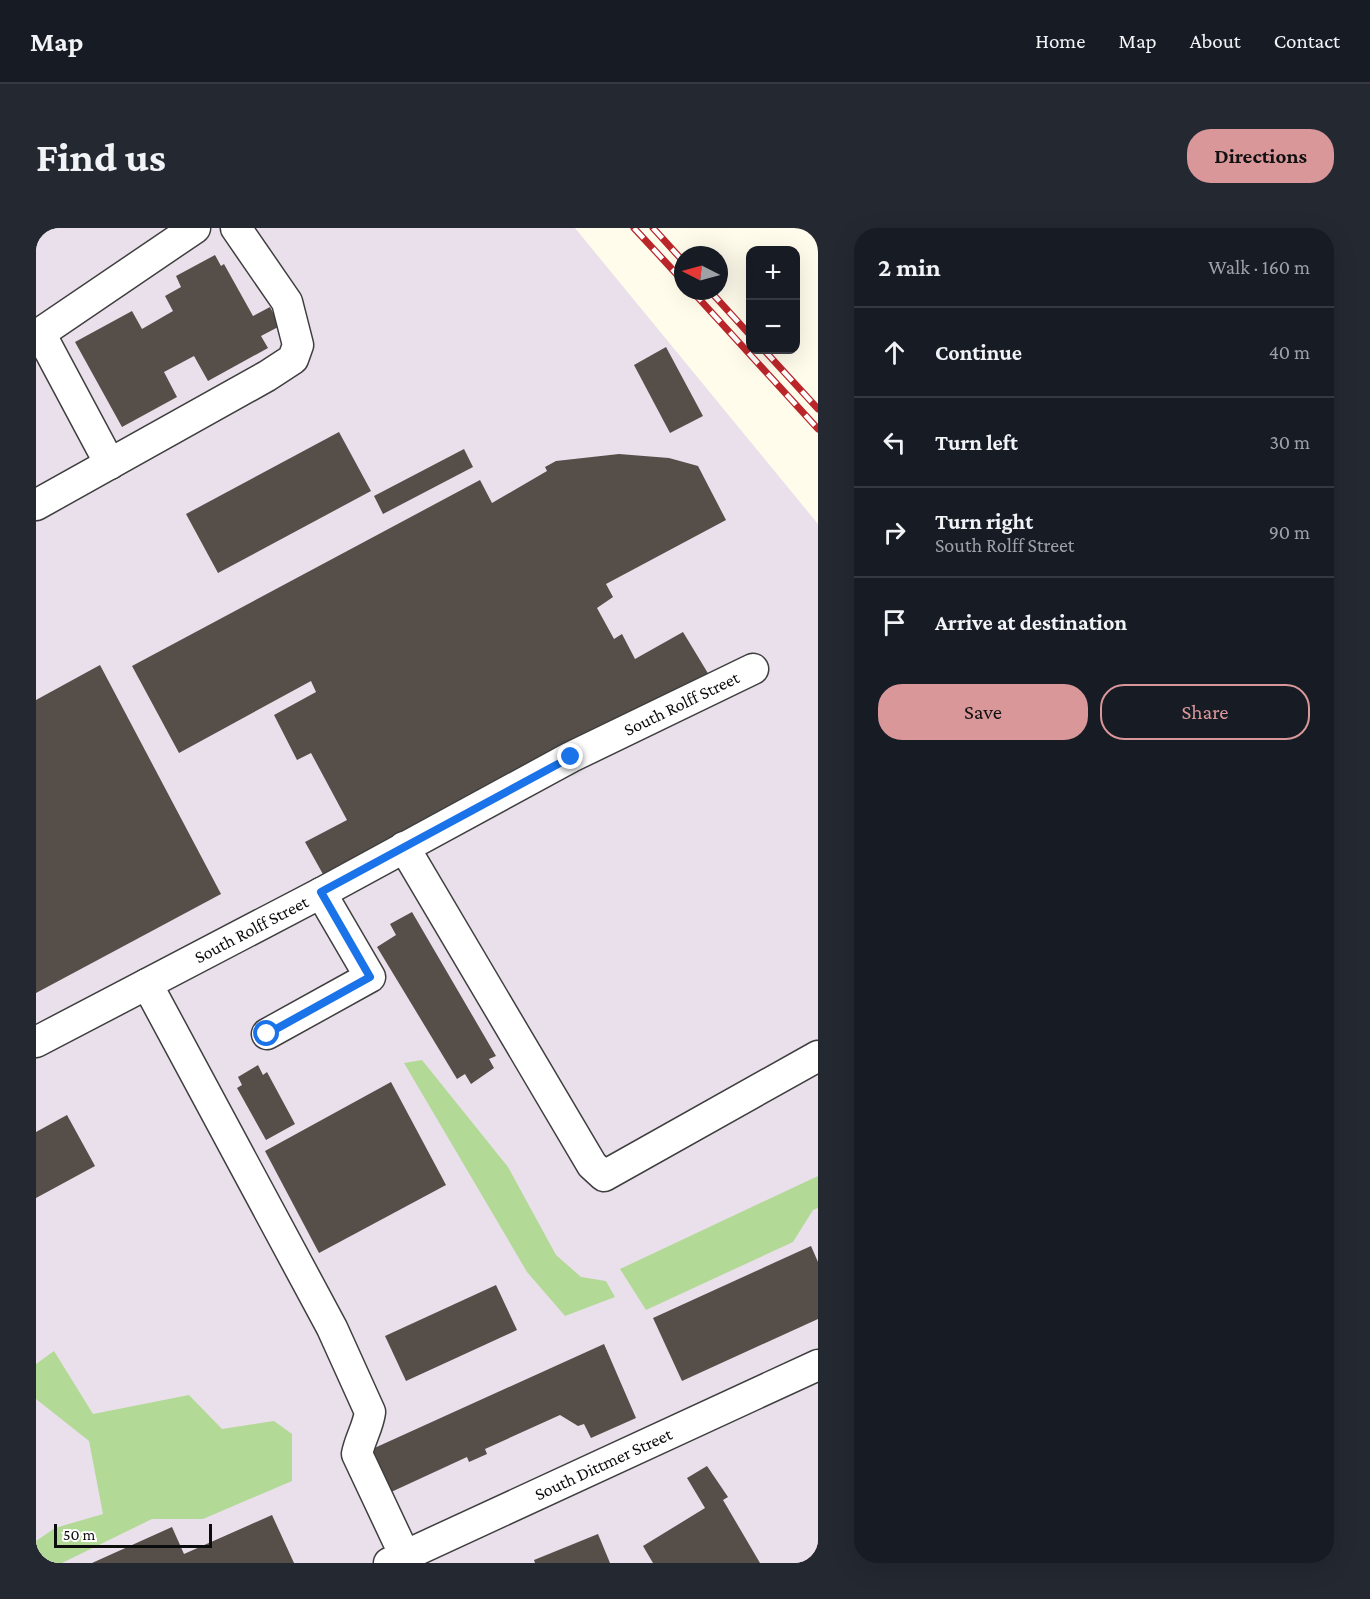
<!DOCTYPE html>
<meta charset="utf-8">
<style>
:root{--surface:#171b24;--page:#242831;--text:#f1f3f6;--muted:#9ea1a6;--line:#363941;--accent:#d9979a}
body{margin:0;font-family:"Crimson Pro",serif;background:var(--page);color:var(--text)}
.controls{position:absolute;right:18px;top:18px;display:grid;overflow:hidden;border-radius:12px;box-shadow:0 6px 24px #0002}
.controls button{width:54px;height:54px;display:grid;place-items:center;padding:0;border:0;border-bottom:2px solid var(--line);background:var(--surface);color:var(--text);font:30px sans-serif}
.compass{position:absolute;left:638px;top:18px;width:54px;height:54px;border-radius:50%;background:var(--surface);box-shadow:0 6px 24px #0002;rotate:276deg}
.scale{position:absolute;left:18px;bottom:15px;width:158px;box-sizing:border-box;padding-left:6px;border:3px solid #0c0c0c;border-top:0;font-size:16px;line-height:21px;white-space:nowrap;color:#0c0c0c;-webkit-text-stroke:4px #fff;paint-order:stroke}
.stop{position:absolute;width:18px;height:18px;margin:-14px;border:4px solid #1a73e8;border-radius:50%;background:#fff}
.stop.end{background:#1a73e8;border-color:#fff;box-shadow:0 2px 6px #0008}
.list{margin:0;padding:0;list-style:none}
h2{display:flex;justify-content:space-between;align-items:center;height:78px;margin:0;padding:0 24px;font-size:26px}
h2 small{font-size:20px;font-weight:400;color:var(--muted)}
.list li{display:grid;grid-template-columns:39px 1fr auto;gap:18px;align-items:center;box-sizing:border-box;height:90px;padding:0 24px;border-top:2px solid var(--line)}
.list b{display:block;font-size:22px;white-space:nowrap}
.list p{margin:0;font-size:20px;white-space:nowrap;color:var(--muted)}
.list em{font-size:20px;font-style:normal;color:var(--muted)}
.actions{display:flex;gap:12px;padding:18px 24px}
.actions a{flex:1;padding:14px 0;border:2px solid var(--accent);border-radius:24px;text-align:center;font-size:21px;color:var(--accent)}
.actions .main{background:var(--accent);color:#111}
.icon{flex:none;width:33px;height:33px;fill:none;stroke:currentColor;stroke-width:2;stroke-linecap:round;stroke-linejoin:round}
.map{position:relative;flex:none;width:782px;height:1335px;overflow:hidden;border-radius:24px}
header{display:flex;align-items:center;gap:36px;box-sizing:border-box;height:84px;padding:0 30px;background:var(--surface);border-bottom:2px solid var(--line)}
header strong{font-size:28px}
nav{display:flex;gap:33px;margin-inline-start:auto;font-size:21px}
.intro{display:flex;align-items:center;justify-content:space-between;box-sizing:border-box;height:144px;padding:0 36px}
h1{margin:0;font-size:42px}
.button{padding:15px 27px;border-radius:24px;background:var(--accent);color:#111;font-size:21px;font-weight:700}
main{display:flex;gap:36px;padding:0 36px}
aside{flex:1;background:var(--surface);border-radius:24px;box-shadow:0 6px 24px #0002}
.map>svg:first-child{display:block}
</style>
<header>
<strong>Map</strong>
<nav><a>Home</a><a>Map</a><a>About</a><a>Contact</a></nav>
</header>
<div class="intro"><h1>Find us</h1><a class="button">Directions</a></div>
<main>
<div class="map">
<svg width="782" height="1335" viewBox="0 0 782 1335">
<rect width="100%" height="100%" fill="#fffcec"/>
<path fill="#eae0eb" d="M0,0H539L782,296V1335H0Z"/>
<g fill="#b3d996">
<path d="M386,832L472,939L520,1027L545,1049L570,1053L579,1069L529,1088L491,1044L368,835Z"/>
<path d="M782,948V980L777,982L757,1014L610,1082L584,1041Z"/>
<path d="M18,1123L57,1186L153,1167L186,1201L238,1193L256,1206V1253L167,1291H116L26,1335H0V1313L19,1300L67,1286L53,1213L0,1171V1136Z"/>
</g>
<g fill="#554e49">
<path d="M179,27L185,38L188,36L217,88L234,79L244,98L225,108L232,120L172,153L158,128L128,144L141,169L86,199L39,114L96,83L106,101L137,83L129,68L145,59L140,48Z"/>
<path d="M630,119L667,188L634,205L598,137Z"/>
<path d="M303,204L335,263L182,345L150,286Z"/>
<path d="M428,221L437,239L347,286L338,268Z"/>
<path d="M583,226L633,230L662,238L690,292L570,356L577,369L561,380L578,411L586,406L599,431L647,404L673,447L288,648L269,614L311,592L275,525L261,532L238,487L280,464L275,453L143,525L96,438L444,252L456,275L511,243L509,239L520,233Z"/>
<path d="M64,437L185,666L0,765V472Z"/>
<path d="M376,684L460,828L453,831L458,840L435,856L429,846L421,851L341,719L360,707L354,696Z"/>
<path d="M222,837L227,847L231,844L259,896L230,912L201,860L206,857L202,849Z"/>
<path d="M355,854L410,957L283,1025L229,923Z"/>
<path d="M31,887L59,938L0,970V904Z"/>
<path d="M775,1018L782,1034V1091L646,1153L617,1090Z"/>
<path d="M460,1057L481,1102L370,1153L349,1108Z"/>
<path d="M568,1116L600,1190L555,1210L548,1196L542,1198L524,1187L449,1221L451,1226L433,1234L431,1229L353,1265L334,1222Z"/>
<path d="M671,1238L692,1269L687,1272L724,1335H617L607,1318L669,1280L651,1250Z"/>
<path d="M236,1287L258,1335H56L136,1299L148,1326Z"/>
<path d="M562,1306L574,1335H499L498,1332Z"/>
</g>
<g fill="none" stroke-linecap="round" stroke-linejoin="round">
<defs>
<g id="minor">
<path d="M4,105L74,236"/>
<path d="M0,108L159,0"/>
<path d="M0,277L231,148L257,131L262,117L251,74L200,0"/>
<path d="M368,619L556,937L568,948L782,828"/>
<path d="M111,756L296,1100L334,1184C332,1199 324,1211 321,1226L369,1328"/>
<path d="M231,806L334,749L285,665"/>
<path id="s1" d="M0,814L285,665L535,529L717,441"/>
<path id="s2" d="M353,1335L782,1137"/>
</g>
</defs>
<use href="#minor" stroke="#3f3f3f" stroke-width="33"/>
<use href="#minor" stroke="#fff" stroke-width="30"/>
<defs>
<g id="rail">
<path d="M598,0L647,53"/>
<path d="M617,0L647,33"/>
<path d="M656,63L782,201"/>
<path d="M674,63L714,107"/>
<path d="M728,122L782,181"/>
</g>
</defs>
<use href="#rail" stroke="#bb262a" stroke-width="7"/>
<use href="#rail" stroke="#fff" stroke-width="4.5" stroke-dasharray="14" stroke-linecap="butt"/>
</g>
<g fill="none" stroke-linecap="round" stroke-linejoin="round">
<path stroke="#1a73e8" stroke-width="8" d="M231,806L334,749L285,664L535,529"/>
</g>
<g text-anchor="middle" stroke-width="6" stroke-linejoin="round" paint-order="stroke">
<g font-size="18" fill="#0c0c0c" stroke="#fff">
<text dy="6" stroke="none"><textPath href="#s1" startOffset="729">South Rolff Street</textPath></text>
<text dy="6" stroke="none"><textPath href="#s1" startOffset="243">South Rolff Street</textPath></text>
<text dy="6" stroke="none"><textPath href="#s2" startOffset="236">South Dittmer Street</textPath></text>
</g>
</g>
</svg>
<div class="controls">
<button>+</button>
<button>−</button>
</div>
<svg class="compass" viewBox="-18 -18 36 36"><path d="M0-13l5 13h-10z" fill="#e53935"/><path d="M0 13l5-13h-10z" fill="#9ea1a6"/></svg>
<div class="scale">50 m</div>
<div class="stop" style="left:231px;top:806px"></div>
<div class="stop end" style="left:535px;top:529px"></div>
</div>
<aside>
<h2>2 min<small>Walk · 160 m</small></h2>
<ul class="list">
<li><svg class="icon" aria-label="ahead" viewBox="0 0 24 24"><path d="M12 20V5M6 11l6-6 6 6"/></svg><div><b>Continue</b></div><em>40 m</em></li>
<li><svg class="icon" aria-label="left" viewBox="0 0 24 24"><path d="M17 20v-9H6M10 6l-5 5 5 5"/></svg><div><b>Turn left</b></div><em>30 m</em></li>
<li><svg class="icon" aria-label="right" viewBox="0 0 24 24"><path d="M7 20v-9h11M14 6l5 5-5 5"/></svg><div><b>Turn right</b><p>South Rolff Street</p></div><em>90 m</em></li>
<li><svg class="icon" aria-label="arrive" viewBox="0 0 24 24"><path d="M6 21V4h12l-3 4 3 4H6"/></svg><div><b>Arrive at destination</b></div></li>
</ul>
<div class="actions"><a class="main">Save</a><a>Share</a></div>
</aside>
</main>
